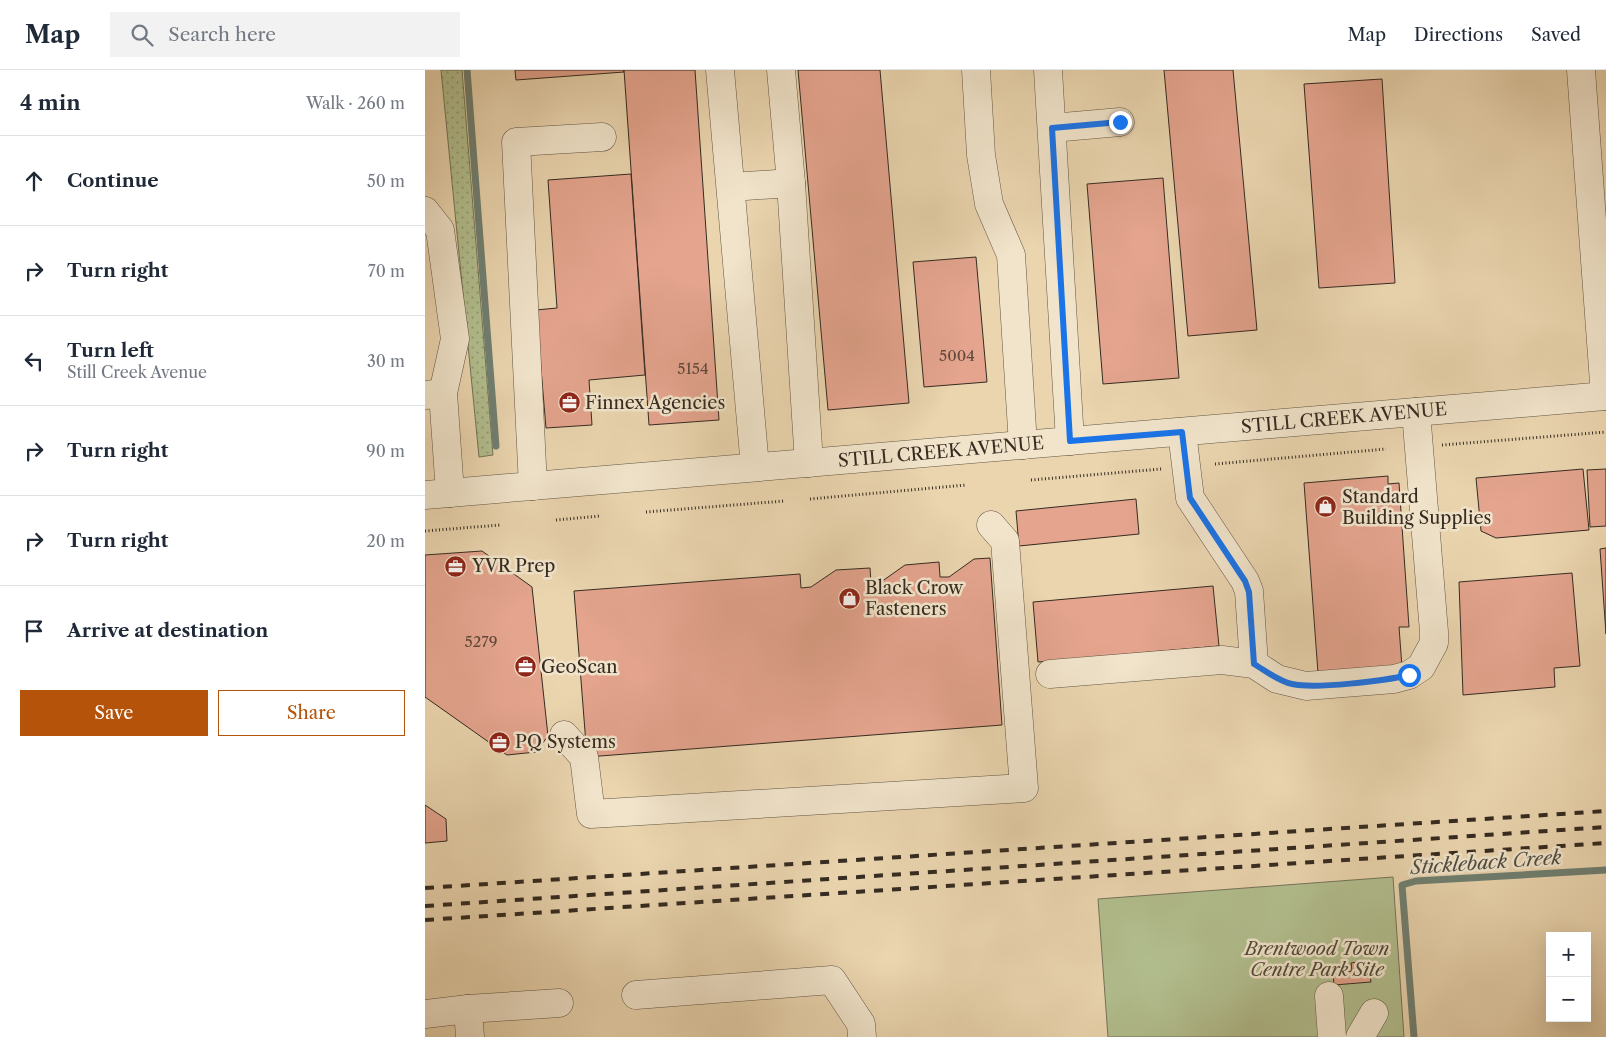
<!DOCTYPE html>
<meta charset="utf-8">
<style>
:root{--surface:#fff;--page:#f2f2f3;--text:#1f2937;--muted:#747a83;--line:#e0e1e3;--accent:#b45309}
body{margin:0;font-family:"Libre Caslon Text",serif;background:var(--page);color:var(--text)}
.controls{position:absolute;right:15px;bottom:15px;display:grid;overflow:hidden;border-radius:0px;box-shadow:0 5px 20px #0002}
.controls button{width:45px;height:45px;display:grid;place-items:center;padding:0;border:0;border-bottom:1px solid var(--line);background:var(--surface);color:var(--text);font:25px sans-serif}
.stop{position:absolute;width:15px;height:15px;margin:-11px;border:4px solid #1a73e8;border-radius:50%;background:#fff}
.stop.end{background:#1a73e8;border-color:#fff;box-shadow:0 1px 5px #0008}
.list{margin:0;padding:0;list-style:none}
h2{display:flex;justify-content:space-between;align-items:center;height:65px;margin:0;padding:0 20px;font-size:21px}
h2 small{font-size:16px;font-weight:400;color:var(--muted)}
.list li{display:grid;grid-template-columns:32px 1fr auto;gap:15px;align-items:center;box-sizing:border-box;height:90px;padding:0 20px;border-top:1px solid var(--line)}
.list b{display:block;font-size:19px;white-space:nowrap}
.list p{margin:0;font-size:16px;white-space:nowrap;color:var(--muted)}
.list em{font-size:16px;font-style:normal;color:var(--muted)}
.actions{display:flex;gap:10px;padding:15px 20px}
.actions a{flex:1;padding:11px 0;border:1px solid var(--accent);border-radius:0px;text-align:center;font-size:18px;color:var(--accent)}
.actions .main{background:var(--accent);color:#fff}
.icon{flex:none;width:28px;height:28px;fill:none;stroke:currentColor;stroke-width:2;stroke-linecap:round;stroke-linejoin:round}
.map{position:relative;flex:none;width:1181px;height:967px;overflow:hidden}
header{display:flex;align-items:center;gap:30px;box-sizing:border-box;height:70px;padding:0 25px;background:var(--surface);border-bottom:1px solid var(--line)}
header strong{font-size:24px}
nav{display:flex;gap:28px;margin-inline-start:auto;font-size:18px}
.search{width:350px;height:45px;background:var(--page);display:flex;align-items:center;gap:12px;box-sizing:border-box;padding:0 18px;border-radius:0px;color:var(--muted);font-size:19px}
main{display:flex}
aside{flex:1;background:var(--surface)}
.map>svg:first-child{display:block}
</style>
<header>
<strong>Map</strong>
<div class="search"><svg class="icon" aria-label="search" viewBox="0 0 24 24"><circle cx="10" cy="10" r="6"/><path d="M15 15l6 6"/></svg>Search here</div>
<nav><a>Map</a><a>Directions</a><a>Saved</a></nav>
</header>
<main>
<aside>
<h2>4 min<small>Walk · 260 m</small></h2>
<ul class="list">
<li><svg class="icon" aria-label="ahead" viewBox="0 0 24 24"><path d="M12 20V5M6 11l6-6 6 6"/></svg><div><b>Continue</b></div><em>50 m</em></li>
<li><svg class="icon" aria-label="right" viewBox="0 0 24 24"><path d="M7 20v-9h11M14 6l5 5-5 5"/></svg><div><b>Turn right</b></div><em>70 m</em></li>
<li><svg class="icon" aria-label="left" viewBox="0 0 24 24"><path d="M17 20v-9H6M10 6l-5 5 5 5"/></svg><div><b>Turn left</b><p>Still Creek Avenue</p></div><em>30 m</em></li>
<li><svg class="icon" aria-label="right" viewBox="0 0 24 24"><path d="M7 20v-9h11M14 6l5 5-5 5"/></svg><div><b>Turn right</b></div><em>90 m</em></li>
<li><svg class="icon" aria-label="right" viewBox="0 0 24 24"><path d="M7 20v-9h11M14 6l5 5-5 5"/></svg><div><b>Turn right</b></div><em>20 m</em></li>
<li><svg class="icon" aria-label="arrive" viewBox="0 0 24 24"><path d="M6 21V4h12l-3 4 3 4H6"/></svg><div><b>Arrive at destination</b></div></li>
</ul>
<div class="actions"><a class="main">Save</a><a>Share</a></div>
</aside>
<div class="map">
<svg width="1181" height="967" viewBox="0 0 1181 967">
<defs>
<pattern id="grass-dots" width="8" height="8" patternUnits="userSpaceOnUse" patternTransform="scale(1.25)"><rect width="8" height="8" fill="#b2be8e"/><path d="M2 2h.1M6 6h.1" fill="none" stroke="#929b74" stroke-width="1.8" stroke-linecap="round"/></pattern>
</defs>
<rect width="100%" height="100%" fill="#ead5af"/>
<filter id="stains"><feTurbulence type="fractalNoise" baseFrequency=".004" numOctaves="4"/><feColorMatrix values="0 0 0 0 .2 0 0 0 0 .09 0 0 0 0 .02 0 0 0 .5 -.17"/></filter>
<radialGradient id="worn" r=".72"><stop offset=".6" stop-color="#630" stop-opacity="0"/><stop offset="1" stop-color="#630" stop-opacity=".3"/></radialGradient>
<path fill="url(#grass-dots)" stroke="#747458" d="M16,0H37L68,385L54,387Z"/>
<path fill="#b2be8e" stroke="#747458" d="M968,807L979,967H683L673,829Z"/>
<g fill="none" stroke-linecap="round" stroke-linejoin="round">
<g stroke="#708072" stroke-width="7">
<path d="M42,0L71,376"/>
<path d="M989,967L977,815L991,811L1181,800"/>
</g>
</g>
<g fill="#e4a48e" stroke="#352b21">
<path d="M90,0H199V2L91,10Z"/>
<path d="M199,0H270L294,350L224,355Z"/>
<path d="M373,0H455L484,333L403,340Z"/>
<path d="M739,0H808L832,260L763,266Z"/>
<path d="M957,9L970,213L894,218L879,14Z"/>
<path d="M206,104L220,305L164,310L167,355L121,358L111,240L132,238L123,110Z"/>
<path d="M738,108L754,308L678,314L662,114Z"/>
<path d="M551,187L562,312L499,317L488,192Z"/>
<path d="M1158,399L1164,460L1071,468L1056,461L1051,408Z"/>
<path d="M1181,399V456L1165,457L1162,400Z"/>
<path d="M963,406V414L974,413L984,557H974L977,597L893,603L879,413Z"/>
<path d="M711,429L714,464L594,476L591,441Z"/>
<path d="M1181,478V564L1175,479Z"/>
<path d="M57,481L107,517L123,666L111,682L82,685L0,627V485Z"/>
<path d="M565,488L577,655L162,687L149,521L375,504L376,518L386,517L411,500L445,498L446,513L456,512L480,495L514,492L515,507H524L549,489Z"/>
<path d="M1147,503L1155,596L1129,598L1130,617L1038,625L1034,512Z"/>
<path d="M788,516L794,576L613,592L608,532Z"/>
<path d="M0,735L21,749L22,771L0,773Z"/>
<path d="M933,892V898L944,897L946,912L909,915L908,903L927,901L926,893Z"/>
</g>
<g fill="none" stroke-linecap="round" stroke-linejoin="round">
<defs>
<g id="minor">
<path d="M295,0L330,397"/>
<path d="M356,0L366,113L384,393"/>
<path d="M551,0L556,85L564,134L586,185L598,375"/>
<path d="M623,0L645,371"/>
<path d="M1156,0L1180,326"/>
<path d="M627,58L695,52"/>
<path d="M306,117L366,113"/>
<path d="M0,141L15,160L30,269L18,323"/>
<path d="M0,325L18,323L25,423"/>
<path d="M757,362L765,428L820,511L824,521L829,594"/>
<path d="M108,416L91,72L177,67"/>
<path d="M0,425L1181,326"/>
<path d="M625,604L797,590L829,594L852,609L881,616L969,609L984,605L996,597L1009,573V562L991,342"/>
<path d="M139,665L159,687L166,744L599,718L580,471L566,455"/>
<path d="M211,925L407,910L436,954L437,967"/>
<path d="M904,926L907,967"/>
<path d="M0,944L43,939"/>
<path d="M45,967L43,939L134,933"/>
<path d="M935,967L949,943"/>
</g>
</defs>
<use href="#minor" stroke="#625644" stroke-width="29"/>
<g stroke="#352b21" stroke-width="3" stroke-dasharray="1 2.5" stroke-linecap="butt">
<path d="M1017,375L1181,362"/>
<path d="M790,394L961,379"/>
<path d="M606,410L736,399"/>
<path d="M385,429L541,415"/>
<path d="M221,442L359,431"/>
<path d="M131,450L175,446"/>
<path d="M0,461L75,455"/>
</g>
<use href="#minor" stroke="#f1e4cb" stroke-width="28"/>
<g stroke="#352b21" stroke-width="4" stroke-dasharray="9 9" stroke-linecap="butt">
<path d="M0,818L1181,741"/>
<path d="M0,836L1181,757"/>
<path d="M0,850L1181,773"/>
</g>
</g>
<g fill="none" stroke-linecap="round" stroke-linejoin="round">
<path stroke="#1a73e8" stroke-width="6" d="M695,52L627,58L645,371L757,362L765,428L820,511L824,522L829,594C841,601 853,611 867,614C891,619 959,611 984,605"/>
</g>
<defs>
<symbol id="office-disc" viewBox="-11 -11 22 22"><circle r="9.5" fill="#8f2418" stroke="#f1e4cb"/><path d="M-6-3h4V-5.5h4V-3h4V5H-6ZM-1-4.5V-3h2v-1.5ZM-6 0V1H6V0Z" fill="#fff"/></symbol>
<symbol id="shop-disc" viewBox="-11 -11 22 22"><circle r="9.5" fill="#8f2418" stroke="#f1e4cb"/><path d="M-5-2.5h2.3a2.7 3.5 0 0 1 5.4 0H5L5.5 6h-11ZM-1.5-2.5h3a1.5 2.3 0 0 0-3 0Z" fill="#fff"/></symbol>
</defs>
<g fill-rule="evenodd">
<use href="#office-disc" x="132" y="320" width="25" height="25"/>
<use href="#shop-disc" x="888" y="424" width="25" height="25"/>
<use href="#office-disc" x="18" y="484" width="25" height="25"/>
<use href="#shop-disc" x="412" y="516" width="25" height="25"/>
<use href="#office-disc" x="88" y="584" width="25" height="25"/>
<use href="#office-disc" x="62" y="660" width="25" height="25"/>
</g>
<g text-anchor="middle" stroke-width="5" stroke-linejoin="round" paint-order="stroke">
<g font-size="15" fill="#61493c">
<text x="532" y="291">5004</text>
<text x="268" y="304">5154</text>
<text x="56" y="577">5279</text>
</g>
<g font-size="18" fill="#352b21" stroke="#f1e4cb" text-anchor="start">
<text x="160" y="339">Finnex Agencies</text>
<text x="917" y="433">Standard<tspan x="917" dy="21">Building Supplies</tspan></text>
<text x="47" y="502">YVR Prep</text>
<text x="440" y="524">Black Crow<tspan x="440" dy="21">Fasteners</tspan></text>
<text x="116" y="603">GeoScan</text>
<text x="90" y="678">PQ Systems</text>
</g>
<g font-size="18" fill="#352b21" stroke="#f1e4cb">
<text transform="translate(919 348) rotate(-5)" y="6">STILL CREEK AVENUE</text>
<text transform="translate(516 382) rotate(-5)" y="6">STILL CREEK AVENUE</text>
</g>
<g font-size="18" font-style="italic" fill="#4e4837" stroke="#f1e4cb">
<text x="892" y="885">Brentwood Town<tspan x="892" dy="21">Centre Park Site</tspan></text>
</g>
<g font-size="19" font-style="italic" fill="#4e4e43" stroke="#f1e4cb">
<text transform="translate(1061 792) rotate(-4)" y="7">Stickleback Creek</text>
</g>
</g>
<rect width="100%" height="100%" filter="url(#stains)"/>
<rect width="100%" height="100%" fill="url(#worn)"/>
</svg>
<div class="controls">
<button>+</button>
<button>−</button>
</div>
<div class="stop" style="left:984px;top:605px"></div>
<div class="stop end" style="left:695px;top:52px"></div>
</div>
</main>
